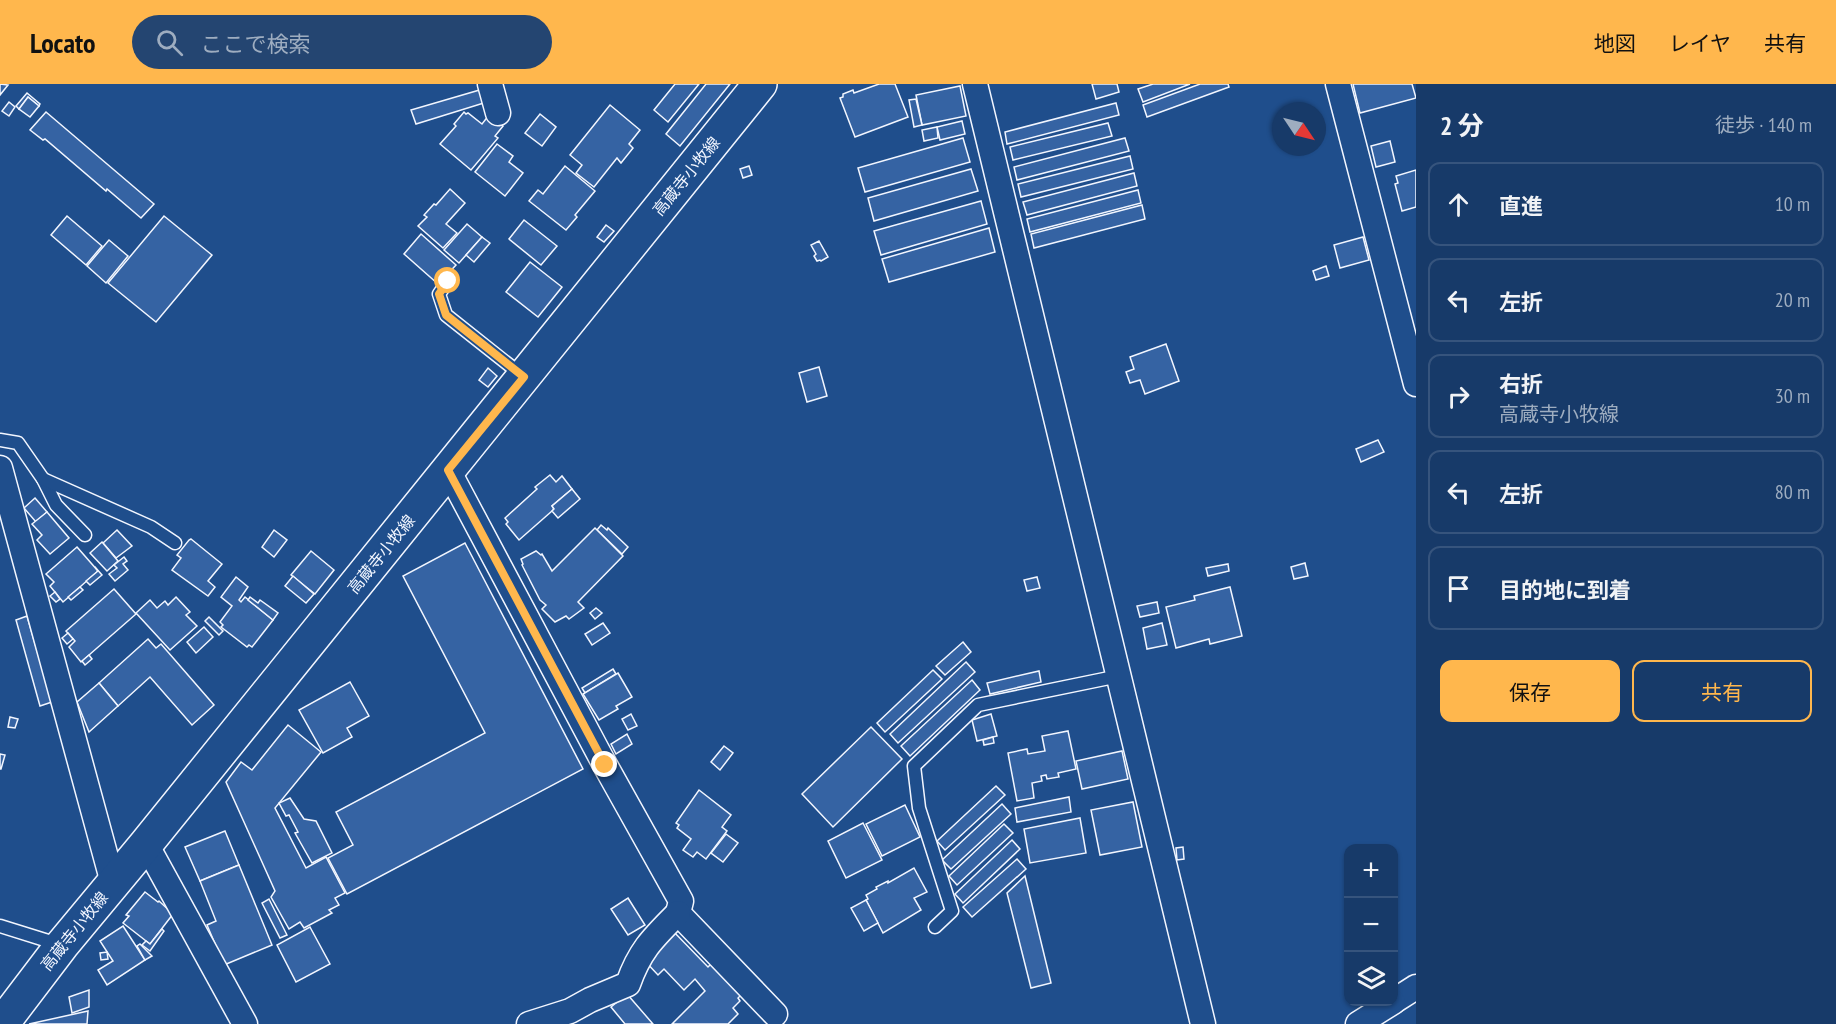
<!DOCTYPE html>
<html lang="ja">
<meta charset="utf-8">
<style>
:root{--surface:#173a69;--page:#244571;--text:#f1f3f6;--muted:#9eadc0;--line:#36547d;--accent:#ffb74d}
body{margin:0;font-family:"PT Sans Narrow","Noto Sans JP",sans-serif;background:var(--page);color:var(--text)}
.controls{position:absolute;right:18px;bottom:18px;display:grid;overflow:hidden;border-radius:12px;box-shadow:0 2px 4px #0004}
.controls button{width:54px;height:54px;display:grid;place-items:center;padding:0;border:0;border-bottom:2px solid var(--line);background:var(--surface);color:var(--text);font:30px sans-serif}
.compass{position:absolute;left:1272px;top:18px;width:54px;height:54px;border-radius:50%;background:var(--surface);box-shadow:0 2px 4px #0004;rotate:125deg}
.stop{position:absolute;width:18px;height:18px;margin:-14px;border:4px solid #ffb74d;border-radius:50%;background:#fff}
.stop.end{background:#ffb74d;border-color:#fff;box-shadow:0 2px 6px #0008}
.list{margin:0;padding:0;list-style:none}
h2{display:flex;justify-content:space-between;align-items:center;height:78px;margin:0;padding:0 24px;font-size:26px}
h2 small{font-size:20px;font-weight:400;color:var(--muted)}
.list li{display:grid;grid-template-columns:39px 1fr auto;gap:18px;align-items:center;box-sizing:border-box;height:84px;margin:0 12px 12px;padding:0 12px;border:2px solid var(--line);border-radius:12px}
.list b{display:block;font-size:22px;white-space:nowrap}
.list p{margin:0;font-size:20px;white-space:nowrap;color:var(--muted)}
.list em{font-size:20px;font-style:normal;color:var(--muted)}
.actions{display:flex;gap:12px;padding:18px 24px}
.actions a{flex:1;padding:14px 0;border:2px solid var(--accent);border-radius:12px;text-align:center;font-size:21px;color:var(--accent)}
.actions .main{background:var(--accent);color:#111}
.icon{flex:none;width:33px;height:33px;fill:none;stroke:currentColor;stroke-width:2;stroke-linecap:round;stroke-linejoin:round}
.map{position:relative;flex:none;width:1416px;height:940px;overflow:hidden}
header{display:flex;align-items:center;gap:36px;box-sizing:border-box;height:84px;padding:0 30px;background:var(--accent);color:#111}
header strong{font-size:28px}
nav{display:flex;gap:33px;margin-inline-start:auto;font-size:21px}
.search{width:420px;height:54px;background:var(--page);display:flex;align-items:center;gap:15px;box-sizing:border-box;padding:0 21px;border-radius:33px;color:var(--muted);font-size:22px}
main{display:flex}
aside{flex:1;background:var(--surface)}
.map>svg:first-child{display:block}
</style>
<header>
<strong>Locato</strong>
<div class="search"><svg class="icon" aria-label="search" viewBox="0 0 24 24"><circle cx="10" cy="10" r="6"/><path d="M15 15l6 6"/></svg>ここで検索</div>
<nav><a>地図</a><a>レイヤ</a><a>共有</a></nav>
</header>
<main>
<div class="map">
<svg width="1416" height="940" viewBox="0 0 1416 940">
<rect width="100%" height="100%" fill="#1f4e8c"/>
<g fill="#3563a3" stroke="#f2f6ff" stroke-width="1.5">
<path d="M0,0L8,1L0,11Z"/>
<path d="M675,0H699L668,38L654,26Z"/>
<path d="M706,0H730L680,62L666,50Z"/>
<path d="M879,0H895L908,33L855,53L840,14L843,13V10L853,6L854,9Z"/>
<path d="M1092,0H1117L1119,8L1096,15Z"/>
<path d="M1153,0H1190L1143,18L1138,5Z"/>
<path d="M1200,0H1228L1229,3L1147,33L1143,21Z"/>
<path d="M1353,0H1412L1416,14L1360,29Z"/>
<path d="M960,2L966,32L922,41L916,11Z"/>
<path d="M483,5L487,18L416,40L411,26Z"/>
<path d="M27,9L40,20L39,22L28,13L19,25L16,22Z"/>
<path d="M28,13L39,22L30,33L19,25Z"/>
<path d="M916,15L922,41L914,43L909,16Z"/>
<path d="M9,18L15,23L9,32L2,27Z"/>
<path d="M1116,19L1119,31L1007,60L1005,48Z"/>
<path d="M610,21L640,46L629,60L633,64L621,79L617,74L594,103L576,89L582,81L570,71Z"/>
<path d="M46,28L154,120L141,134L107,105L106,107L45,55L43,56L30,46Z"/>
<path d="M464,28L466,30L468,29L482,40L489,31L503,42L495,52L498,54L471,86L440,60L456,42L454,40Z"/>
<path d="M540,30L556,43L542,62L525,49Z"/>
<path d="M962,37L965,50L940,56L937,43Z"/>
<path d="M1108,39L1112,52L1013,76L1010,63Z"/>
<path d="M937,43L938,54L924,57L922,46Z"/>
<path d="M963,54L970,78L865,108L858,84Z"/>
<path d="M1125,54L1129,67L1017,96L1014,83Z"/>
<path d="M1390,57L1395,78L1376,83L1371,62Z"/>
<path d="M497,60L513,72L509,78L523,89L505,112L475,88Z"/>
<path d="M1130,72L1133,85L1021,113L1018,100Z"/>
<path d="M565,82L595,107L575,131L577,133L566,146L529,117L538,106L543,110Z"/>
<path d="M749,82L752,91L743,94L740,85Z"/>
<path d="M971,85L978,107L874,137L868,114Z"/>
<path d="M1416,86V123L1402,127L1395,100L1398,99L1396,92Z"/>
<path d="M1134,89L1137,102L1027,131L1023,118Z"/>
<path d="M450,105L465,119L446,140L457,149L443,164L418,142L427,133L424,131L434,120L436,121Z"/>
<path d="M1138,106L1141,119L1030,148L1027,135Z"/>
<path d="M981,117L987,140L881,171L874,147Z"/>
<path d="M1142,121L1145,135L1034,164L1031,150Z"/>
<path d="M67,132L102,162L86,181L51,151Z"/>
<path d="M164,132L212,171L156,238L108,199Z"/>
<path d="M524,136L557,162L541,181L509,155Z"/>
<path d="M467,140L482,153L459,179L444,166Z"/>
<path d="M606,141L614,147L604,158L597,153Z"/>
<path d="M989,144L995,168L889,198L882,175Z"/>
<path d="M421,150L456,181L438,200L404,170Z"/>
<path d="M482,153L490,159L474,178L466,171Z"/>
<path d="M1363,153L1369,176L1340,184L1334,161Z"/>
<path d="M109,156L128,172L106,199L87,182Z"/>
<path d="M819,157L828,173L821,177L820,176L817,177L814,172L816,170L811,161Z"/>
<path d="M530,178L562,203L538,233L506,208Z"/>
<path d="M1326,182L1329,192L1316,196L1313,187Z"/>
<path d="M1166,260L1179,297L1145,310L1140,296L1130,299L1126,288L1134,285L1130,273Z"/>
<path d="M819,283L827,312L807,318L799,289Z"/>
<path d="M488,284L497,292L488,303L479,296Z"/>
<path d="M1378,356L1384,368L1361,378L1356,365Z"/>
<path d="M550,391L556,398L562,392L572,405L552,422L554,425L552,427L519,456L506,440L508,438L505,434L537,405L535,403Z"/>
<path d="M572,405L580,415L558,434L552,427L554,425L552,422Z"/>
<path d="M35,414L47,428L36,438L24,424Z"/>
<path d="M47,428L69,454L50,470L37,456L42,451L32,440Z"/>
<path d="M601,441L607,446L608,444L628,463L622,470L597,446Z"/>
<path d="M595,444L623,472L578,518L584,524L569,535L566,532L555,538L542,525L546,521L540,516L522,481L523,480L521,475L536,467L541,471L542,470L552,487Z"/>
<path d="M117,446L132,462L116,474L103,459Z"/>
<path d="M274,446L287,456L274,473L262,463Z"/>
<path d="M191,455L222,480L208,497L215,503L208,512L172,486L181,474L177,471L189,456Z"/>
<path d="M102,458L118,477L107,487L90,469Z"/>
<path d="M465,459L583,685L347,810L328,774L353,761L336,728L485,649L403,492Z"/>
<path d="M77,463L98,487L63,518L50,502L54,498L46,490Z"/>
<path d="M311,467L334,486L315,510L291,491Z"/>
<path d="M124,473L127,477L123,480L128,486L115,497L109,490L117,484L114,481Z"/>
<path d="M1305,479L1308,492L1294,495L1291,483Z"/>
<path d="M1228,480L1229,487L1208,492L1206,484Z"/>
<path d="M95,483L102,491L90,501L86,497L98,487Z"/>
<path d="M293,492L314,510L306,519L285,502Z"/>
<path d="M236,493L248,503L239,516L241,518L245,513L273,536L252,563L249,561L247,563L221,543L223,541L220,538L232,522L221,513Z"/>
<path d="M1037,493L1040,504L1027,507L1024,496Z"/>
<path d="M80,503L83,506L71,516L68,513Z"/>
<path d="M1230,503L1242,552L1210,560L1209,555L1176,564L1166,523L1195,516L1194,512Z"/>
<path d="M114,505L136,530L81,578L69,563L75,557L66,547Z"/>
<path d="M55,508L60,515L56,518L50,512Z"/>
<path d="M176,513L190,528L186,531L197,542L170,566L136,529L150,516L157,524L165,517L168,521Z"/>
<path d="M250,513L258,519L260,516L278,529L273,536L248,516Z"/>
<path d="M1157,518L1159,529L1140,533L1137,522Z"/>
<path d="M596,524L602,529L595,535L590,529Z"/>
<path d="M27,532L52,618L40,622L16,536Z"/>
<path d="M209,533L223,547L219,551L205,537Z"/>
<path d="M603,539L610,549L592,561L585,550Z"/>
<path d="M1162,539L1167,561L1147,565L1143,544Z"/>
<path d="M204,543L213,553L196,569L187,558Z"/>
<path d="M68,549L73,555L67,560L62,554Z"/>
<path d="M148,555L156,564L161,560L214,621L192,641L150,593L118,622L99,599Z"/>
<path d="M963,558L971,568L945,591L936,582Z"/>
<path d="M89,571L92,575L85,581L82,577Z"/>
<path d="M966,578L975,588L898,659L890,650Z"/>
<path d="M613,585L616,590L585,609L582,604Z"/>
<path d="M933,586L942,595L885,648L877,639Z"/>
<path d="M1039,587L1041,598L990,610L987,599Z"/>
<path d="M618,589L632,613L616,622L618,625L599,636L583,610Z"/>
<path d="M972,596L980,606L910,672L901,662Z"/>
<path d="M350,598L369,632L347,644L352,653L323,669L299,626Z"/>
<path d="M99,599L118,622L89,648L77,618Z"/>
<path d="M631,630L637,642L628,646L622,635Z"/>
<path d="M991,630L997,652L977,657L972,636Z"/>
<path d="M10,633L18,635L15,644L8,643Z"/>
<path d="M288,641L321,668L275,724L306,784L326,773L345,809L335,814L339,821L329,826L332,829L304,844L300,838L289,845L271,813L275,807L226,698L241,678L252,686Z"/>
<path d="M871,643L902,675L833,743L802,710Z"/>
<path d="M1068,647L1076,685L1058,689L1059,693L1047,695L1046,691L1041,692L1042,697L1032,699L1034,714L1017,717L1008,669L1027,665L1028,670L1045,667L1042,652Z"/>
<path d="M627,650L632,660L616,670L611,660Z"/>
<path d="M993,653L994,659L984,661L983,656Z"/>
<path d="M724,662L733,669L720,686L711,678Z"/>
<path d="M1122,667L1128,695L1082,705L1076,677Z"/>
<path d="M0,670L5,671L1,685H0Z"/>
<path d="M996,702L1005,711L945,766L937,757Z"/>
<path d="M699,706L731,731L722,743L727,747L706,775L697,768L693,773L683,766L691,755L677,744L679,741L676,739Z"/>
<path d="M1069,713L1071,728L1017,738L1015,724Z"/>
<path d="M290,714L304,735L316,737L332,769L312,779L295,749L298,748L289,731L286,732L279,719Z"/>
<path d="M1133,718L1142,763L1100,771L1091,726Z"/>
<path d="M1002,720L1011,730L951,785L942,776Z"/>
<path d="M905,721L920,753L882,772L866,740Z"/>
<path d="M1080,734L1086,769L1030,779L1024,745Z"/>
<path d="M863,739L882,776L846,794L828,757Z"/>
<path d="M1004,740L1013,749L957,801L949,792Z"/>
<path d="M225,747L239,781L200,797L185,763Z"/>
<path d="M726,750L738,759L723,778L711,769Z"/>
<path d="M1012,756L1020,765L963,819L955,810Z"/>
<path d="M1183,763L1184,775L1177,776L1176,764Z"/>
<path d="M1017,775L1026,785L972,833L963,823Z"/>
<path d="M239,781L272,861L224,881L207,841L216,837L200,797Z"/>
<path d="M914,784L927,808L914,814L921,826L883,849L866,816L868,815L866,811L877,805L876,803L888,797V799Z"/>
<path d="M1025,792L1051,899L1031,904L1007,809Z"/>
<path d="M145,808L158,818L159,817L173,830L150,860L123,839L129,832L126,831Z"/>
<path d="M628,814L645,841L628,851L611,825Z"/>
<path d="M269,815L287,851L280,854L262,819Z"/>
<path d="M866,816L878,839L864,847L851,824Z"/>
<path d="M123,842L145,876L107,901L98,886L113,877L100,857Z"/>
<path d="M310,843L330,880L296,898L277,861Z"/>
<path d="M162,845L164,847L150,867L142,861L146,857L150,860Z"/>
<path d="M673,847L708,883L713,878L743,909L738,914L740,917L733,924L738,930L728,940H672L705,907L695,895L684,906L664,885L658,891L644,876Z"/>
<path d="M140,860L152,872L145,876L137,862Z"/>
<path d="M107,868L108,875L101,876L100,869Z"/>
<path d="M89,906V923L72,929L69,913Z"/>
<path d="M627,910L653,940H625L611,923Z"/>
<path d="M88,927L87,940H29Z"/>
</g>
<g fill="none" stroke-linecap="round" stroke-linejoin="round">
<defs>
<g id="lane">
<path d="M448,197L439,210L446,231L523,292"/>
<path d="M0,356L18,359L43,395L56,421L85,451"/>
<path d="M43,395L151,443L175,459"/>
<path d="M0,842L61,861"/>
<path d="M935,843L952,827L919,724L914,682L978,621L1119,592"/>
</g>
<g id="street">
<path d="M490,0L498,29"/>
<path d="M975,0L1203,940"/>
<path d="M1338,0L1416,300"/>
<path d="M0,384L113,799"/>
<path d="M448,386L605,681L681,817L678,829L775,930"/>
<path d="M146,760L245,940"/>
<path d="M1394,917L1416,903"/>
<path d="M529,940L570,927L590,916L628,900C640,866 653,854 678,829"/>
<path d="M1358,940L1393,918"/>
</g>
<path id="secondary" d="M2,940L62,861L146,760L760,0"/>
</defs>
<use href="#lane" stroke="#f2f6ff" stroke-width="15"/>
<use href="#street" stroke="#f2f6ff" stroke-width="27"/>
<use href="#secondary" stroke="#f2f6ff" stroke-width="36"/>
<use href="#lane" stroke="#1f4e8c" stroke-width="12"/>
<use href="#street" stroke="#1f4e8c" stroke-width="24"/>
<use href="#secondary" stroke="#1f4e8c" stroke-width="33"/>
</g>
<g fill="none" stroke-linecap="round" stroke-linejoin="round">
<path stroke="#ffb74d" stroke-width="8" d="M448,197L439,210L446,231L524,293L448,386L605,681"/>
</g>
<g text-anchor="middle" stroke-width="4.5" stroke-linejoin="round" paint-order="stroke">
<g font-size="16" fill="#f2f6ff" stroke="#1f4e8c">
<text transform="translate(686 92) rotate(-51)" y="6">高蔵寺小牧線</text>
<text transform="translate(381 470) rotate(-51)" y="6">高蔵寺小牧線</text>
<text transform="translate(74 847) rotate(-51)" y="6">高蔵寺小牧線</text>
</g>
</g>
</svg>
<div class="controls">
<button>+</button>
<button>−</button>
<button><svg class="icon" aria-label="layers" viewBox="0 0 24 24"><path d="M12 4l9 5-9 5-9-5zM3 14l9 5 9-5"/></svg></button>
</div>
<svg class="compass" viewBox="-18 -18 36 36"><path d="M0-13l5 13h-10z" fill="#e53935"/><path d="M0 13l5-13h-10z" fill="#9eadc0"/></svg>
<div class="stop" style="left:448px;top:197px"></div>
<div class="stop end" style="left:605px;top:681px"></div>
</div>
<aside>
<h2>2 分<small>徒歩 · 140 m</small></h2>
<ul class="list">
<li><svg class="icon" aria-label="ahead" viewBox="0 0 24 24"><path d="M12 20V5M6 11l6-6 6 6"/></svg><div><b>直進</b></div><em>10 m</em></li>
<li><svg class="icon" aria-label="left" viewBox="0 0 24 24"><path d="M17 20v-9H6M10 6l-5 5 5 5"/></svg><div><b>左折</b></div><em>20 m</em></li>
<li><svg class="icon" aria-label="right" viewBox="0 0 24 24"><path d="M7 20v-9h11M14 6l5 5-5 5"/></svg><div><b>右折</b><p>高蔵寺小牧線</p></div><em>30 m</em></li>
<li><svg class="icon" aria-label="left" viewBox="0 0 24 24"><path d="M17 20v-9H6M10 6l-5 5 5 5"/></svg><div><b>左折</b></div><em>80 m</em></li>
<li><svg class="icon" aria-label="arrive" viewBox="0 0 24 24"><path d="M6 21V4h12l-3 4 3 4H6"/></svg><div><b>目的地に到着</b></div></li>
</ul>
<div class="actions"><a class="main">保存</a><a>共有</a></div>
</aside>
</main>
